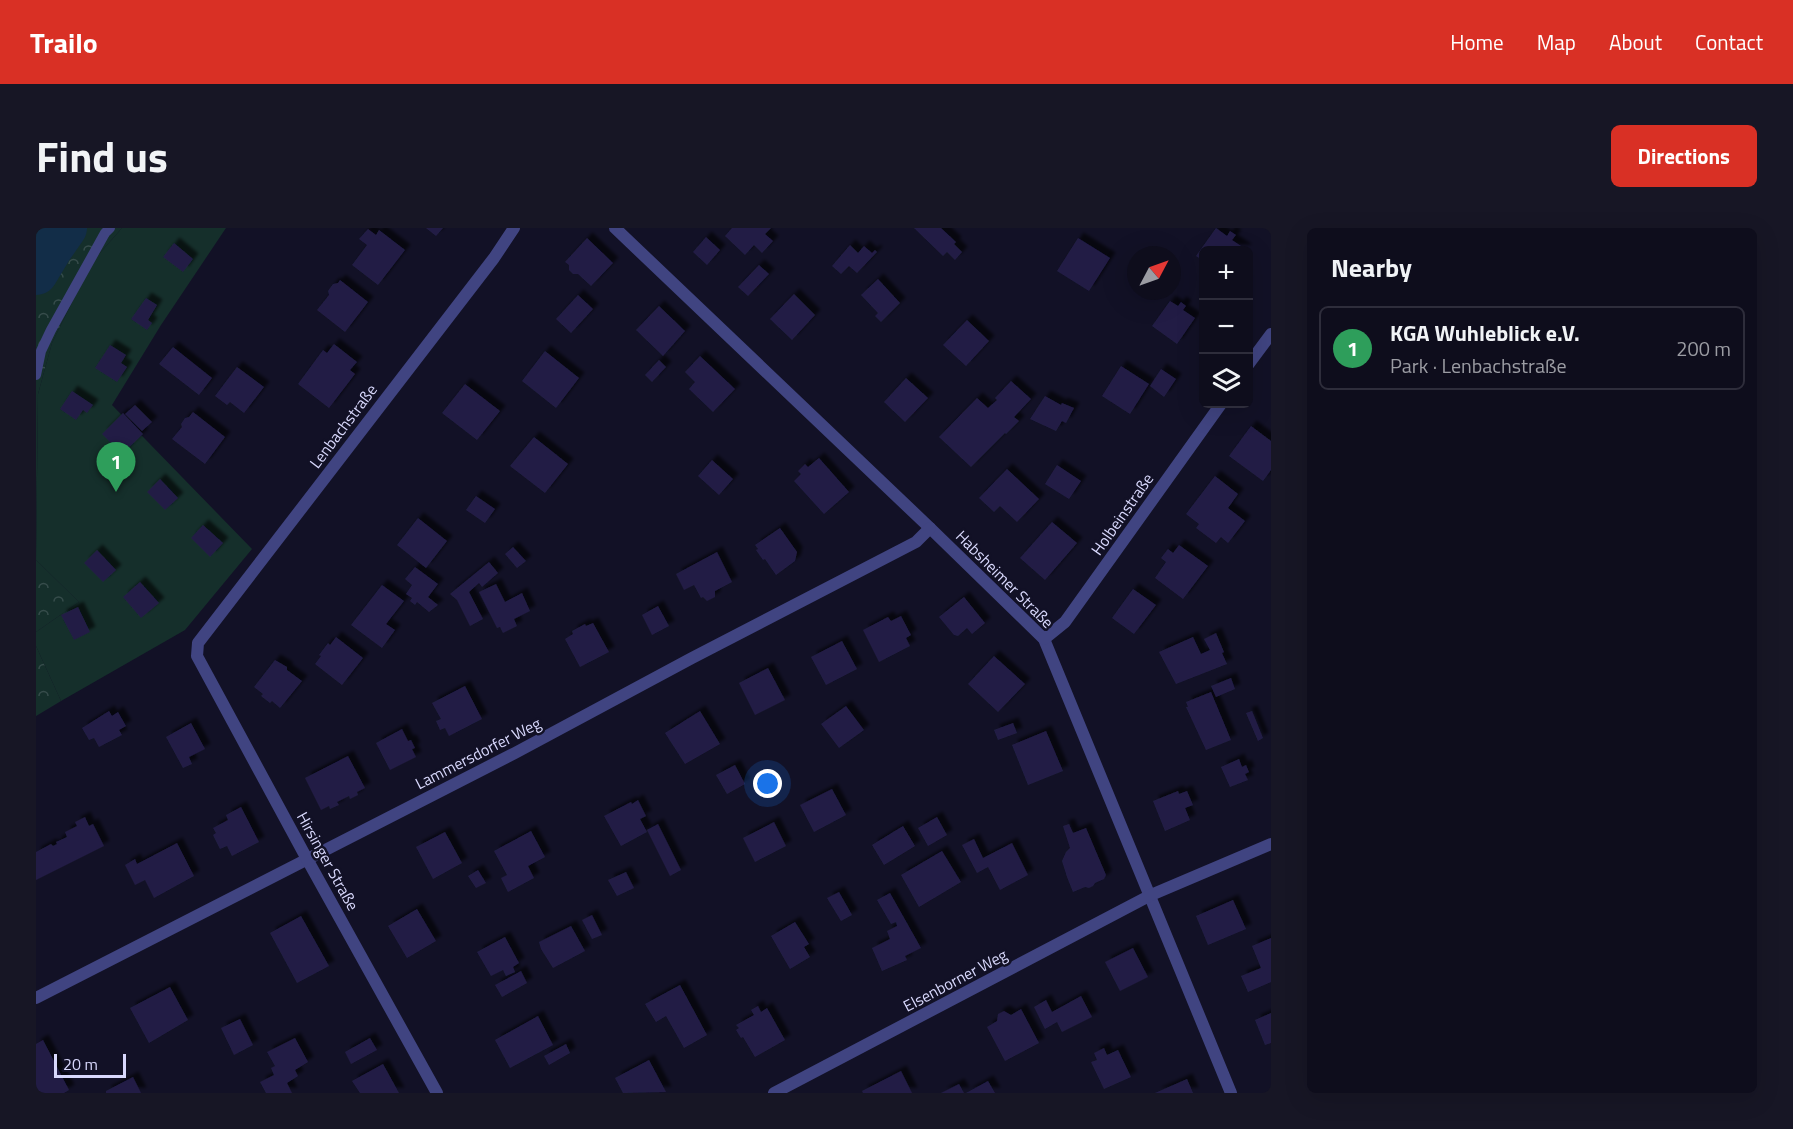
<!DOCTYPE html>
<meta charset="utf-8">
<style>
:root{--surface:#0e0d1c;--page:#171625;--text:#f1f3f6;--muted:#9b9ca3;--line:#2e2d3b;--accent:#d93025}
body{margin:0;font-family:"Titillium Web",sans-serif;background:var(--page);color:var(--text)}
.controls{position:absolute;right:18px;top:18px;display:grid;overflow:hidden;border-radius:9px;box-shadow:0 6px 24px #0002}
.controls button{width:54px;height:54px;display:grid;place-items:center;padding:0;border:0;border-bottom:2px solid var(--line);background:var(--surface);color:var(--text);font:30px sans-serif}
.compass{position:absolute;left:1091px;top:18px;width:54px;height:54px;border-radius:50%;background:var(--surface);box-shadow:0 6px 24px #0002;rotate:49deg}
.scale{position:absolute;left:18px;bottom:15px;width:72px;box-sizing:border-box;padding-left:6px;border:3px solid #d8d8fc;border-top:0;font-size:16px;line-height:21px;white-space:nowrap;color:#d8d8fc;-webkit-text-stroke:4px #121126;paint-order:stroke}
.you{position:absolute;left:732px;top:556px;width:21px;height:21px;margin:-15px;border:4px solid #fff;border-radius:50%;background:#1a73e8;box-shadow:0 0 0 9px #1a73e833}
.badge{display:grid;place-items:center;width:39px;height:39px;border-radius:50%;background:var(--accent);color:#fff;font-size:20px;font-weight:700}
.pin{position:absolute;translate:-50% -50px;filter:drop-shadow(0 2px 3px #0008)}
.pin::after{content:'';position:absolute;top:32px;width:21px;height:18px;background:inherit;clip-path:polygon(0 0,100% 0,50% 100%)}
.list{margin:0;padding:0;list-style:none}
h2{display:flex;justify-content:space-between;align-items:center;height:78px;margin:0;padding:0 24px;font-size:26px}
h2 small{font-size:20px;font-weight:400;color:var(--muted)}
.list li{display:grid;grid-template-columns:39px 1fr auto;gap:18px;align-items:center;box-sizing:border-box;height:84px;margin:0 12px 12px;padding:0 12px;border:2px solid var(--line);border-radius:9px}
.list b{display:block;font-size:22px;white-space:nowrap}
.list p{margin:0;font-size:20px;white-space:nowrap;color:var(--muted)}
.list em{font-size:20px;font-style:normal;color:var(--muted)}
.icon{flex:none;width:33px;height:33px;fill:none;stroke:currentColor;stroke-width:2;stroke-linecap:round;stroke-linejoin:round}
.map{position:relative;flex:none;width:1235px;height:865px;overflow:hidden;border-radius:9px}
header{display:flex;align-items:center;gap:36px;box-sizing:border-box;height:84px;padding:0 30px;background:var(--accent);color:#fff}
header strong{font-size:28px}
nav{display:flex;gap:33px;margin-inline-start:auto;font-size:21px}
.intro{display:flex;align-items:center;justify-content:space-between;box-sizing:border-box;height:144px;padding:0 36px}
h1{margin:0;font-size:42px}
.button{padding:15px 27px;border-radius:9px;background:var(--accent);color:#fff;font-size:21px;font-weight:700}
main{display:flex;gap:36px;padding:0 36px}
aside{flex:1;background:var(--surface);border-radius:9px;box-shadow:0 6px 24px #0002}
.map>svg:first-child{display:block}
</style>
<header>
<strong>Trailo</strong>
<nav><a>Home</a><a>Map</a><a>About</a><a>Contact</a></nav>
</header>
<div class="intro"><h1>Find us</h1><a class="button">Directions</a></div>
<main>
<div class="map">
<svg width="1235" height="865" viewBox="0 0 1235 865">
<defs>
<pattern id="park-crowns" width="20" height="18" patternUnits="userSpaceOnUse" patternTransform="scale(1.5)"><rect width="20" height="18" fill="#152f2b"/><path d="M2 6a3 3 0 1 1 6 0M12 15a3 3 0 1 1 6 0" fill="none" stroke="#364c4b"/></pattern>
<filter id="shadow"><feDropShadow dx="5.5" dy="-5.5" stdDeviation="1.5" flood-color="#0009"/></filter>
</defs>
<rect width="100%" height="100%" fill="#121126"/>
<g fill="url(#park-crowns)">
<path d="M0,0H86L56,34L16,115L2,166L0,315Z"/>
<path d="M0,332L43,374L0,404Z"/>
<path d="M0,418L25,473L0,488Z"/>
</g>
<path fill="#152f2b" d="M86,0H190L125,97L76,177L216,321L149,402L25,473L0,418V404L43,374L0,332L2,166L16,115L56,34Z"/>
<g fill="none" stroke-linecap="round" stroke-linejoin="round">
<path stroke="#122d48" stroke-width="44" d="M0,45L15,20L29,0"/>
</g>
<g fill="#221e45" filter="url(#shadow)">
<path d="M390,0H407L400,8Z"/>
<path d="M696,0H735L729,6L737,13L726,25L718,17L709,27L689,8Z"/>
<path d="M878,0H905L920,14L918,16L926,24L919,32L911,24L907,28Z"/>
<path d="M1180,0L1191,8L1194,3L1200,7L1196,12L1211,22H1168V33L1160,28Z"/>
<path d="M332,1L340,7L343,2L369,22L342,57L316,37L331,17L323,11Z"/>
<path d="M670,9L684,22L671,37L657,24Z"/>
<path d="M551,10L577,35L555,58L542,46H537L533,42V37L529,34Z"/>
<path d="M1042,10L1074,30L1053,63L1021,43Z"/>
<path d="M138,15L157,31L147,44L127,29Z"/>
<path d="M814,17L822,25L828,18L836,25L839,22L841,24L821,45L813,38L805,46L796,38Z"/>
<path d="M723,37L733,46L712,68L702,59Z"/>
<path d="M842,51L864,75L845,94L839,88L842,85L825,67Z"/>
<path d="M304,52L332,74L309,104L281,82L293,67L292,63L297,56L302,55Z"/>
<path d="M758,66L779,87L756,112L734,91Z"/>
<path d="M542,67L557,81L535,105L520,91Z"/>
<path d="M110,70L121,77L112,92L116,95L111,102L95,91Z"/>
<path d="M1134,73L1142,78L1145,74L1150,78L1147,82L1159,90L1141,116L1116,98Z"/>
<path d="M623,78L649,103L627,128L600,102Z"/>
<path d="M931,92L953,113L930,138L907,117Z"/>
<path d="M298,116L321,134L314,142L319,146L293,180L262,156L287,122L291,125Z"/>
<path d="M74,117L90,127L85,135L91,139L81,154L59,140Z"/>
<path d="M137,119L176,150L163,167L123,136Z"/>
<path d="M509,123L543,150L520,180L486,153Z"/>
<path d="M664,128L699,161L677,184L653,161L659,154L649,144Z"/>
<path d="M623,132L630,139L616,154L609,147Z"/>
<path d="M1085,138L1113,156L1094,186L1066,168Z"/>
<path d="M201,139L228,159L208,185L194,174L191,177L179,168Z"/>
<path d="M1125,141L1140,151L1128,169L1114,158Z"/>
<path d="M870,150L892,170L869,194L848,174Z"/>
<path d="M975,153L995,171L978,189L983,193L970,206L969,205L935,239L903,209L941,170L952,180L961,172L959,170Z"/>
<path d="M429,156L464,183L441,212L406,185Z"/>
<path d="M36,163L57,177L51,185L47,182L40,192L24,181Z"/>
<path d="M1009,168L1025,177L1026,175L1038,180L1030,195L1026,193L1020,203L994,191Z"/>
<path d="M99,177L116,194L106,203L89,186Z"/>
<path d="M157,184L189,209L169,236L136,211L146,199L145,196L149,190L153,189Z"/>
<path d="M87,185L107,206L86,226L66,206Z"/>
<path d="M1215,198L1235,213V242L1227,253L1193,228Z"/>
<path d="M498,209L532,236L509,265L474,238Z"/>
<path d="M783,230L813,264L788,286L758,253L765,246L762,243L769,236L772,239Z"/>
<path d="M676,232L697,251L683,267L662,248Z"/>
<path d="M1021,237L1045,253L1033,271L1009,256Z"/>
<path d="M971,241L1003,271L981,294L964,278L958,284L943,270Z"/>
<path d="M1179,248L1202,266L1192,280L1209,293L1192,315L1185,309L1180,315L1160,300L1163,296L1150,286Z"/>
<path d="M124,251L142,270L129,282L111,264Z"/>
<path d="M440,268L459,281L449,295L430,282Z"/>
<path d="M382,290L411,313L390,340L361,317Z"/>
<path d="M1016,294L1041,315L1009,352L984,330Z"/>
<path d="M167,297L187,315L174,329L155,310Z"/>
<path d="M744,300L761,324L759,333L740,347L729,331L727,332L720,322L722,321L719,317Z"/>
<path d="M1143,317L1172,338L1147,371L1119,350L1130,334L1125,330L1132,321L1137,325Z"/>
<path d="M477,319L490,333L481,340L469,326Z"/>
<path d="M61,322L80,342L67,354L48,335Z"/>
<path d="M681,324L696,354L679,363V369L671,373L667,369L665,370L658,357L648,362L640,346Z"/>
<path d="M453,334L462,345L446,359L443,355L433,364L447,391L434,398L421,372L414,366Z"/>
<path d="M379,339L402,356L392,369L402,377L393,384L381,374L379,377L374,373L376,370L370,366L376,357L369,351Z"/>
<path d="M104,354L123,375L105,390L87,369Z"/>
<path d="M460,356L469,374L486,365L494,383L478,391L481,398L467,405L464,399L461,400L443,364Z"/>
<path d="M346,357L368,373L350,396L359,402L346,420L315,397Z"/>
<path d="M1097,361L1120,377L1098,406L1076,390Z"/>
<path d="M928,369L949,395L936,406L931,400L922,408L918,407L903,389Z"/>
<path d="M622,378L633,398L616,407L606,387Z"/>
<path d="M42,379L54,404L38,412L25,387Z"/>
<path d="M865,388L875,407L870,410L874,418L843,434L827,402L852,389L855,393Z"/>
<path d="M557,395L573,424L544,439L529,411L537,406L536,403L549,396L550,398Z"/>
<path d="M1180,405L1188,424L1186,425L1191,436L1140,456L1123,424L1157,409L1165,426L1174,422L1168,411Z"/>
<path d="M300,409L327,430L306,457L279,436L285,428L283,427L292,415L294,417Z"/>
<path d="M806,413L821,441L790,457L775,429Z"/>
<path d="M958,428L989,456L962,484L932,456Z"/>
<path d="M239,432L251,439V442L266,453L244,480L236,473L234,475L225,468L227,466L218,459Z"/>
<path d="M732,440L749,472L719,487L703,455Z"/>
<path d="M1195,450L1199,461L1180,469L1175,458Z"/>
<path d="M429,458L446,491L413,508L409,500L404,502L400,493L405,491L396,475Z"/>
<path d="M1175,464L1195,512L1170,522L1150,479H1152L1150,474Z"/>
<path d="M810,478L828,502L803,520L785,496Z"/>
<path d="M73,483L76,488L82,484L90,498L83,502L86,507L63,519L58,510L53,512L46,500Z"/>
<path d="M664,483L684,516L649,536L629,505Z"/>
<path d="M1216,483L1227,510L1222,513L1210,485Z"/>
<path d="M155,495L169,521L153,529L156,536L147,540L130,509Z"/>
<path d="M977,495L981,505L962,512L958,502Z"/>
<path d="M366,501L372,513L375,512L379,520L376,521L380,529L354,542L340,515Z"/>
<path d="M1010,503L1027,543L992,557L976,517Z"/>
<path d="M312,528L329,560L321,564L322,567L314,571L313,568L301,574L303,577L294,581L293,578L285,582L269,550Z"/>
<path d="M1203,531L1206,539L1210,537L1213,544L1209,546L1212,552L1194,559L1185,539Z"/>
<path d="M699,537L709,556L691,566L680,547Z"/>
<path d="M796,561L810,587L778,604L764,577Z"/>
<path d="M1142,563L1143,566L1151,563L1157,577L1149,580L1154,592L1129,603L1117,573Z"/>
<path d="M602,572L610,588L604,591L611,604L585,618L568,588L595,574L596,576Z"/>
<path d="M205,579L223,614L196,628L191,618L184,621L177,607L180,605L177,600L192,592L190,587Z"/>
<path d="M49,589L53,598L57,596L68,618L0,652V624L15,616L17,618L21,616L20,614L31,609L29,604L41,598L39,594Z"/>
<path d="M901,589L911,607L892,618L882,600Z"/>
<path d="M738,594L750,618L719,634L707,610Z"/>
<path d="M622,596L645,642L634,648L611,602Z"/>
<path d="M1033,596L1037,605L1050,600L1070,647L1068,651L1059,655L1057,658L1053,660L1049,659L1037,664L1031,649L1026,633L1030,624L1034,620L1027,598Z"/>
<path d="M867,598L879,618L848,637L836,617Z"/>
<path d="M495,603L509,629L492,638L498,650L472,664L465,650L471,647L458,623Z"/>
<path d="M409,604L426,635L397,651L380,619Z"/>
<path d="M938,611L947,630L976,615L992,647L964,662L952,639L941,645L926,617Z"/>
<path d="M141,615L158,648L118,670L109,652L99,657L89,637L99,631L101,636Z"/>
<path d="M906,623L925,654L883,679L865,647Z"/>
<path d="M442,642L450,655L440,660L432,648Z"/>
<path d="M590,644L598,660L581,668L572,652Z"/>
<path d="M803,664L816,687L805,693L791,670Z"/>
<path d="M854,665L885,720L869,728L871,732L846,743L836,720L854,711L851,703L861,698L860,694L855,696L841,672Z"/>
<path d="M1197,672L1210,701L1172,717L1160,688Z"/>
<path d="M381,681L400,713L371,730L352,698Z"/>
<path d="M556,687L566,707L556,711L546,692Z"/>
<path d="M265,688L293,738L261,755L234,705Z"/>
<path d="M759,694L773,716L768,719L774,729L754,741L735,708Z"/>
<path d="M535,698L549,723L517,740L505,721L503,714Z"/>
<path d="M469,709L483,735L477,739L479,744L470,748L467,742L455,748L441,724Z"/>
<path d="M1235,710V754L1212,764L1205,748L1225,740L1216,718Z"/>
<path d="M1097,720L1112,749L1084,763L1069,734Z"/>
<path d="M485,743L491,755L466,769L459,757Z"/>
<path d="M644,757L671,807L648,820L630,788L620,794L609,776Z"/>
<path d="M134,759L152,792L113,815L94,780Z"/>
<path d="M1045,768L1056,789L1026,804L1021,794L1009,801L998,779L1010,772L1016,784Z"/>
<path d="M722,778L725,784L731,780L749,812L719,829L707,809L705,810L700,802L703,800L700,797L718,787L715,782Z"/>
<path d="M985,781L1003,815L969,833L951,799L961,793L962,786L968,783L975,787Z"/>
<path d="M1235,785V815L1229,817L1219,792Z"/>
<path d="M502,788L517,817L474,840L459,812Z"/>
<path d="M204,791L217,817L198,827L185,800Z"/>
<path d="M259,810L272,834L259,842L262,848L251,855L256,865H230L224,854L238,847L235,840L239,838L231,824Z"/>
<path d="M334,810L341,822L315,836L309,824Z"/>
<path d="M7,812L33,862L28,865H0V816Z"/>
<path d="M530,816L534,825L513,837L508,828Z"/>
<path d="M1068,820L1071,827L1082,822L1095,849L1068,861L1055,834L1061,832L1058,825Z"/>
<path d="M613,832L630,864L587,865L579,850Z"/>
<path d="M347,836L363,865H324L316,853Z"/>
<path d="M865,843L876,865H827L826,863Z"/>
<path d="M97,849L105,865H70V863Z"/>
<path d="M1151,851L1157,865H1119Z"/>
<path d="M952,853L959,865H930Z"/>
<path d="M923,856L928,865H905Z"/>
</g>
<g fill="none" stroke-linecap="round" stroke-linejoin="round">
<path stroke="#404481" stroke-width="10" d="M0,147L5,123L15,102L69,5L74,0"/>
<g stroke="#404481" stroke-width="12">
<path d="M579,0L894,300L1008,411L1195,865"/>
<path d="M1212,137L1235,106"/>
<path d="M1008,411L1029,394L1185,176"/>
<path d="M0,770L479,525L656,430L880,314L894,300"/>
<path d="M401,865L271,631L161,428L162,415L458,30L478,0"/>
<path d="M738,865L1115,667L1235,616"/>
</g>
</g>
<g text-anchor="middle" stroke-width="5" stroke-linejoin="round" paint-order="stroke">
<g font-size="16" fill="#d8d8fc" stroke="#121126">
<text transform="translate(307 198) rotate(-53)" y="6">Lenbachstraße</text>
<text transform="translate(1086 286) rotate(-55)" y="6">Holbeinstraße</text>
<text transform="translate(969 351) rotate(45)" y="6">Habsheimer Straße</text>
<text transform="translate(442 525) rotate(-27)" y="6">Lammersdorfer Weg</text>
<text transform="translate(292 633) rotate(61)" y="6">Hirsinger Straße</text>
<text transform="translate(919 752) rotate(-28)" y="6">Elsenborner Weg</text>
</g>
</g>
</svg>
<div class="controls">
<button>+</button>
<button>−</button>
<button><svg class="icon" aria-label="layers" viewBox="0 0 24 24"><path d="M12 4l9 5-9 5-9-5zM3 14l9 5 9-5"/></svg></button>
</div>
<svg class="compass" viewBox="-18 -18 36 36"><path d="M0-13l5 13h-10z" fill="#e53935"/><path d="M0 13l5-13h-10z" fill="#9b9ca3"/></svg>
<div class="scale">20 m</div>
<div class="you"></div>
<div class="pin badge" style="left:80px;top:264px;background:#2e9e5b">1</div>
</div>
<aside>
<h2>Nearby<small></small></h2>
<ul class="list">
<li><span class="badge" style="background:#2e9e5b">1</span><div><b>KGA Wuhleblick e.V.</b><p>Park · Lenbachstraße</p></div><em>200 m</em></li>
</ul>
</aside>
</main>
